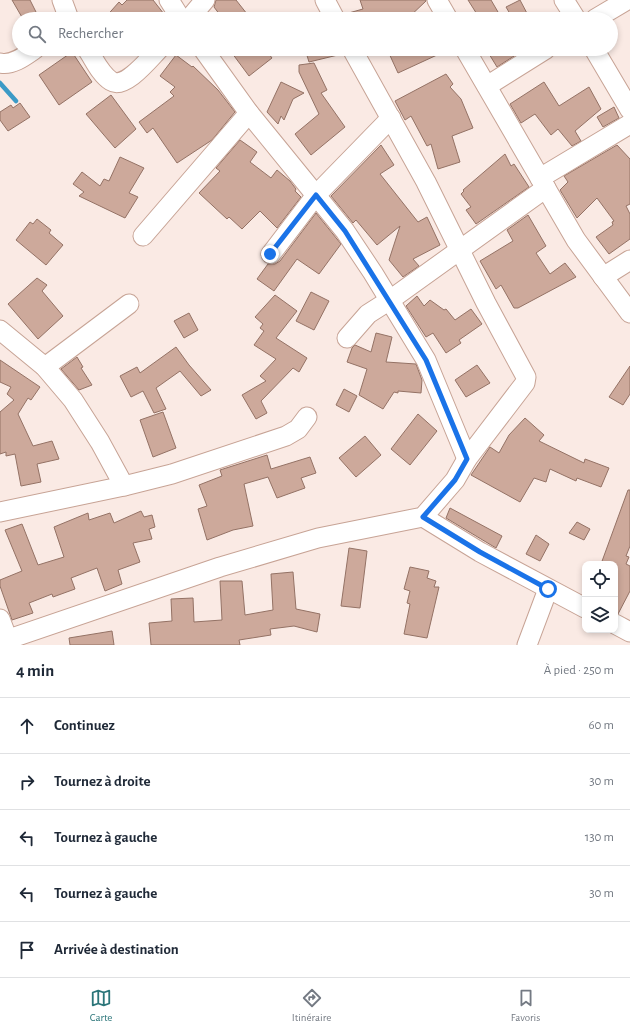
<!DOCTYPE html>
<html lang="fr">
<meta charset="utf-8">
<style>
:root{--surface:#fff;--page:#f2f2f3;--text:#1f2937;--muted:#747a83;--line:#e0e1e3;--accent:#2b7579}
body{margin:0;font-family:"Alegreya Sans",sans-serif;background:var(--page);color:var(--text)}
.controls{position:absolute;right:12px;bottom:12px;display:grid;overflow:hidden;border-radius:8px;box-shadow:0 2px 6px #0003}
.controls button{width:36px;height:36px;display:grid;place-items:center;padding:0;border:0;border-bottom:1px solid var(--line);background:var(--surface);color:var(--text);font:20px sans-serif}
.stop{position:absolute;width:12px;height:12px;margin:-9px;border:3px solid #1a73e8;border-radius:50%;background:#fff}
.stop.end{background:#1a73e8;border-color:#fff;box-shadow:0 1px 4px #0008}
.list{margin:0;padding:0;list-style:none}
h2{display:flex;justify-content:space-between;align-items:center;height:52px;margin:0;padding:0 16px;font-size:17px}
h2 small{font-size:13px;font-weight:400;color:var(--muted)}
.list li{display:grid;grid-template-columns:26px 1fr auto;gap:12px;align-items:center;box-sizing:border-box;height:56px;padding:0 16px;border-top:1px solid var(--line)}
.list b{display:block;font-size:15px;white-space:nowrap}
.list em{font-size:13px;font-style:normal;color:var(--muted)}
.icon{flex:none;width:22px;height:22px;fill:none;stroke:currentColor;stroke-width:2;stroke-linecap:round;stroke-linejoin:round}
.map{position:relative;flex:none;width:630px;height:645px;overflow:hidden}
.search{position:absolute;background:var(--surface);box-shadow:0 2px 6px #0003;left:12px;right:12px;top:12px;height:44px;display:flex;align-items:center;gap:10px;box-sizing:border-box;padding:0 14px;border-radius:22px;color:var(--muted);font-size:15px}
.sheet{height:332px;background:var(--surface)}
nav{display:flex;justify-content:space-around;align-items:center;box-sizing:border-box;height:56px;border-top:1px solid var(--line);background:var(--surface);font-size:11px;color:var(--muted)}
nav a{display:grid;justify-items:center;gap:2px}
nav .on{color:var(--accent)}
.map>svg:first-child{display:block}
</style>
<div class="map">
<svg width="630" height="645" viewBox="0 0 630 645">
<rect width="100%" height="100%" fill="#faeae4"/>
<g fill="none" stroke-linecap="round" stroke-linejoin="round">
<path stroke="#3c9ac6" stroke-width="4.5" d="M0,83L16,101"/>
</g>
<g fill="#cda99b" stroke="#947265">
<path d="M12,0H30L37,14L29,19H23Z"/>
<path d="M127,0H153L164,14L158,19H104L119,2L122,5Z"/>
<path d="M216,0H236L251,19H223L214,7Z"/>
<path d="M360,0H426V1L407,19H346L345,14L363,9Z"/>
<path d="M468,0H491L498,12L487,19H480Z"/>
<path d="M520,0L530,19H513L506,7Z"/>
<path d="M229,49H265L272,58L249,76Z"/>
<path d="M305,49H341L342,54L309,62Z"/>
<path d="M387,49H450L398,73Z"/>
<path d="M486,49H525L497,67Z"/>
<path d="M72,52L92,82L59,105L39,75Z"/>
<path d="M176,55L192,67L193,66L218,90L235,112L212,140L177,163L153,128L147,133L139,122L174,96L170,92L175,87L160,76Z"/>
<path d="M314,63L327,90L321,93L345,127L311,155L295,134L319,114L299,72V65Z"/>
<path d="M446,74L453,84L450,87L461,99L473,128L452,136L460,162L438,169L431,144L427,146L411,116L405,120L395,101Z"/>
<path d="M281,82L304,93L293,99L284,120L281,116L278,124L267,112Z"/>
<path d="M544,82L559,106L589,87L601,109L575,131L581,141L572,146L558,129L551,135L535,114L521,123L510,104Z"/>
<path d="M111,95L136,129L115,148L86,114Z"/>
<path d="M20,103L30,117L8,131L0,120V112L11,105L13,108Z"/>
<path d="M614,107L619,118L603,127L597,117Z"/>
<path d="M240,140L257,152L250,162L271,178L277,170L290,181L296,189L295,191L301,197L277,228L260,211L242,229L229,217L227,219L199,193L220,171L216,168Z"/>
<path d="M381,145L394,165L380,174L418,222L427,217L440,245L413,259L419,266L403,277L389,260L400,226L377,245L356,220L353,223L331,196Z"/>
<path d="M617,145L630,159V204L626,206L630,214V239L609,254L596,237L613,225L612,222L614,221L597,198L577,218L560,190L568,182L564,176Z"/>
<path d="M505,154L511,166L514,164L529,187L476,224L466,210L471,207L461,194L464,191L463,190Z"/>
<path d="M120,157L144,168L129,193L138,197L125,218L79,196L84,192L73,184L82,172L100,186L104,179L109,181Z"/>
<path d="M316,213L341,244L319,274L297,259L274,291L257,279L268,264H275L280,261Z"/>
<path d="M528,215L546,246L536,253L550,274L565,263L576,277L518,308H514L501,285L496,289L480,261L513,241L507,230Z"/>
<path d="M37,219L51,230L49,233L63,245L46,265L16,240L30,222L33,224Z"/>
<path d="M37,278L47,285L42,291L63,316L38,339L8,304Z"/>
<path d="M311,292L329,301L314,330L296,321Z"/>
<path d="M275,295L297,311L276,338L307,358L299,372L293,368L261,401L267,413L256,419L242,395L266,381L260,376L276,359L254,345L264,331L260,328L263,324L255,317Z"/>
<path d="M417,296L424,306L430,300L444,310L446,309L455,320L471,309L482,324L459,340L461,343L446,353L433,333L426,337L406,306Z"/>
<path d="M189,313L198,330L184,338L174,321Z"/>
<path d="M376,333L392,337L386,362L416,364L422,380L421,393L398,391V393L394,392L383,409L359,395L367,369L347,362L352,348L355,345L371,352Z"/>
<path d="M176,347L189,365L211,390L201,396L180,371L156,388L166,409L154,413L143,391L131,397L120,376L137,367L140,373Z"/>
<path d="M77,357L83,367L81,368L92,385L79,390L61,369Z"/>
<path d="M0,360L40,387L31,400L28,398L18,414L33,446L52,441L59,459L37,464L41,482L21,486L15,454L6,456V452L0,454V412L14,400L7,394L11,387L0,382Z"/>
<path d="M477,365L490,383L466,397L455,380Z"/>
<path d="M630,366V394L623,405L609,397Z"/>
<path d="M344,389L357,396L349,412L336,405Z"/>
<path d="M163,412L176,448L153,457L140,420Z"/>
<path d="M418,414L437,431L410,465L391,449Z"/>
<path d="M525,418L544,435L539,441L584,463L585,459L609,468L601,487L577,478L576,481L550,469L546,482L534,478L520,502L471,475L490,447L499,453L509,435Z"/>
<path d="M365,436L381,455L356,477L339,458Z"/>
<path d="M267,455L271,469L310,457L316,473L301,478L305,488L277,498L268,477L244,484L253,526L233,530L207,540L198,509L207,506L199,485L222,476L220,470Z"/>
<path d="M628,490H630V546L626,556L629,557L626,564L630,566V591L618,614L615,613V564H601Z"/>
<path d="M450,508L502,536L496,548L446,518Z"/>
<path d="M141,511L144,517L152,515L155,527L149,529L152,539L133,543L140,562L118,570L122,584L105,591L97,568L71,578L75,589L53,597L52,594L29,603L33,613L12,620L0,586V580L22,571L5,530L22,524L38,565L64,557L54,527L88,513L89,520L110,513L114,523Z"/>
<path d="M577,522L590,529L584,540L569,533Z"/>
<path d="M536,535L549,544L540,561L526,554Z"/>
<path d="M349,548L367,551L360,608L341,606Z"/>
<path d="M410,567L429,571L427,578L436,581L434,587H439L427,638L404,634L410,604L407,603L410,591L404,589Z"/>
<path d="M293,572L296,609L320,614L317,632L294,626L270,629L271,635L239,640L240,645H151L149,623L172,621L171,599L193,598L194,622L222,620L220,581H242L245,615L273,610L271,574Z"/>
<path d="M112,631L114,645H70L69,638Z"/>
</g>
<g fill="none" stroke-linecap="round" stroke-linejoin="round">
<defs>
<g id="street">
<path d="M62,0L69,19"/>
<path d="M169,0L181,19"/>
<path d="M325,0L335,19"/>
<path d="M437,0L448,19"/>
<path d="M564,0L576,19"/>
<path d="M189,19L205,0"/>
<path d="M595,19L627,0"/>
<path d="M87,49C94,59 100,74 111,81C125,90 150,58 159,49"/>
<path d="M203,49L249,113L345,231L373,273L426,360L467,459"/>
<path d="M465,49L576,240L630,313"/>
<path d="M594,49L630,110"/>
<path d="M0,63C12,66 25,56 35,49"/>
<path d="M487,86L546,49"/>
<path d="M540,178L630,124"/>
<path d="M143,236L249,113"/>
<path d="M271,254L316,195L391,118"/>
<path d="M603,277L630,260"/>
<path d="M0,330L45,367L73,400L100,442L124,486"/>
<path d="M347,338L368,314L390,300L546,188"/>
<path d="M45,367L129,304"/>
<path d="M0,512L124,486L172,474L286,436L298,429L307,417"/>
<path d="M423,517L480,552L585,608"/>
<path d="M0,619L8,640"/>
<path d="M615,624L630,632"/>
<path d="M0,642L220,567L318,538L423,517L455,480L467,459L525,383L526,377L486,303L426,182L352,49"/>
<path d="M527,645L548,589"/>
</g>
</defs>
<use href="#street" stroke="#c7a395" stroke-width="21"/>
<use href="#street" stroke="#fff" stroke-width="19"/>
</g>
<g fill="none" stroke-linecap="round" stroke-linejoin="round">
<path stroke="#1a73e8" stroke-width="5" d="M270,254L316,195L345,231L426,360L467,459L455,480L423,517L480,552L548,589"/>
</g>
</svg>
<div class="controls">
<button><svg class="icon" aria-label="locate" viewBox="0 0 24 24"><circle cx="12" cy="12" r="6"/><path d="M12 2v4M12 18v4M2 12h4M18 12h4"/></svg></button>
<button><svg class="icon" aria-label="layers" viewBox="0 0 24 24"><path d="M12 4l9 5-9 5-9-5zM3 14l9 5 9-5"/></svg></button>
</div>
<div class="stop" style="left:548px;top:589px"></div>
<div class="stop end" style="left:270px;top:254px"></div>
<div class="search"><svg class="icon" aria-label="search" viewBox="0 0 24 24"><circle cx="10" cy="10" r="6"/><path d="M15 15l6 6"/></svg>Rechercher</div>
</div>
<section class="sheet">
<h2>4 min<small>À pied · 250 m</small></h2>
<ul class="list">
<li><svg class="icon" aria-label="ahead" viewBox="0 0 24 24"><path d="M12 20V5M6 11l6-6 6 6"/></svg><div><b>Continuez</b></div><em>60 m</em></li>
<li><svg class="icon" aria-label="right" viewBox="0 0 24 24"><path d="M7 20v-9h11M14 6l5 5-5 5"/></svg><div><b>Tournez à droite</b></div><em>30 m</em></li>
<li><svg class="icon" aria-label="left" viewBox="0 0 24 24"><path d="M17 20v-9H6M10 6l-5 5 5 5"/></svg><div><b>Tournez à gauche</b></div><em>130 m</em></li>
<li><svg class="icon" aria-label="left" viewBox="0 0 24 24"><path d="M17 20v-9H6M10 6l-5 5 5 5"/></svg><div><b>Tournez à gauche</b></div><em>30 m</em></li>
<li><svg class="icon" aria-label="arrive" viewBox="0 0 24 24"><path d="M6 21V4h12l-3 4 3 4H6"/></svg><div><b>Arrivée à destination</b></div></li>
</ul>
</section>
<nav>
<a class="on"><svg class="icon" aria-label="map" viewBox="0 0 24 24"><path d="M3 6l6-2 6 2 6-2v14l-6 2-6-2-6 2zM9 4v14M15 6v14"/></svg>Carte</a>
<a><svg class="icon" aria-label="directions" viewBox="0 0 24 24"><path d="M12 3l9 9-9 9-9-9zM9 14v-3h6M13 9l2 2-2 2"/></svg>Itinéraire</a>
<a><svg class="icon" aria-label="saved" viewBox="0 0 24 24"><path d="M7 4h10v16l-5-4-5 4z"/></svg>Favoris</a>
</nav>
